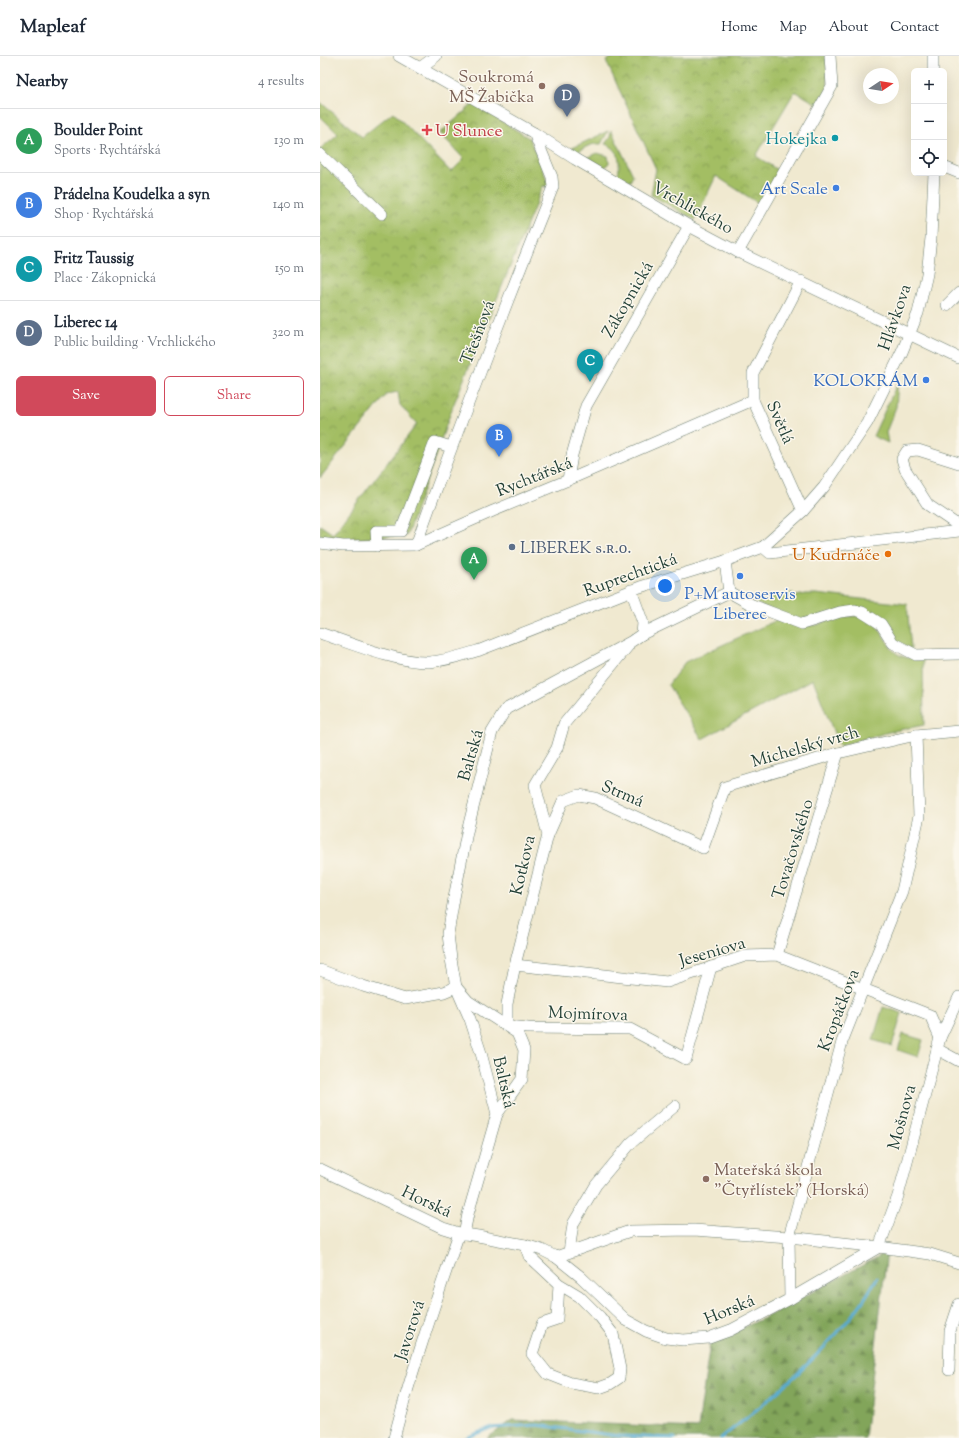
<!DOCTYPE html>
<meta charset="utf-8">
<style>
:root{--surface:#fff;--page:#f6f6f7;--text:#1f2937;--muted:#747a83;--line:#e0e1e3;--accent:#d1495b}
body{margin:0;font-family:"Sorts Mill Goudy",serif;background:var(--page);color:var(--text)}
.controls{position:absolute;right:12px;top:12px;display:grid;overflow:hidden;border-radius:6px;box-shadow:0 4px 16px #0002}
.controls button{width:36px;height:36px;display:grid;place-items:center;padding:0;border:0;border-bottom:1px solid var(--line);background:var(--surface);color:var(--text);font:20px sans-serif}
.compass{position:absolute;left:543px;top:12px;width:36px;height:36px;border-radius:50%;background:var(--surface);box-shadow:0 4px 16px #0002;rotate:78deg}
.you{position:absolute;left:345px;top:530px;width:14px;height:14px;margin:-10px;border:3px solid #fff;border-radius:50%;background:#1a73e8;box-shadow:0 0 0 6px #1a73e833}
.badge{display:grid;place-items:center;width:26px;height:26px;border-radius:50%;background:var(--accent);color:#fff;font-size:13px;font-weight:700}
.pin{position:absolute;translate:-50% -33px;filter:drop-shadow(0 1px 2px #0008)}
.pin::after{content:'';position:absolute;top:21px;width:14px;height:12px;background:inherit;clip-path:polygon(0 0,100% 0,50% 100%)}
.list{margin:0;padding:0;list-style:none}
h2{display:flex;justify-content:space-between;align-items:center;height:52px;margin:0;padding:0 16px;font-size:17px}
h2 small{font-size:13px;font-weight:400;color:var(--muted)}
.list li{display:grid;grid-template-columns:26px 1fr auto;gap:12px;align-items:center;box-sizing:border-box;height:64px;padding:0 16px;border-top:1px solid var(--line)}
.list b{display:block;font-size:15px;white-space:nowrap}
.list p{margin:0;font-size:13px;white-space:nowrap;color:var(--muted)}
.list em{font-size:13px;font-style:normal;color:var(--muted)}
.actions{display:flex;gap:8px;padding:12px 16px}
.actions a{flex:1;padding:9px 0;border:1px solid var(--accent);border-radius:6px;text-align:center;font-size:14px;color:var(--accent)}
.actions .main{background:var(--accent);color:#fff}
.icon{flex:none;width:22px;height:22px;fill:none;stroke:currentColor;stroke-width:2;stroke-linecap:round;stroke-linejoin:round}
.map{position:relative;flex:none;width:639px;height:1382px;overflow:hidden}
header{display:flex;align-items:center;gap:24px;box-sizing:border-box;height:56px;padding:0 20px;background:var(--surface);border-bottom:1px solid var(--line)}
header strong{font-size:19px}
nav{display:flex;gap:22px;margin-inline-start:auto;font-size:14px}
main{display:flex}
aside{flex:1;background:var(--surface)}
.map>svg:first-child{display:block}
</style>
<header>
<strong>Mapleaf</strong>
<nav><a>Home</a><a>Map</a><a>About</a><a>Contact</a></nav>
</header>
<main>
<aside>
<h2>Nearby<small>4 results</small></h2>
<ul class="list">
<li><span class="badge" style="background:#2e9e5b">A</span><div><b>Boulder Point</b><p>Sports · Rychtářská</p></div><em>130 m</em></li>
<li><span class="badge" style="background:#3f7fe0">B</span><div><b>Prádelna Koudelka a syn</b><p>Shop · Rychtářská</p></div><em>140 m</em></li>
<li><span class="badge" style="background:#0f9aa8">C</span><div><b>Fritz Taussig</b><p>Place · Zákopnická</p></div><em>150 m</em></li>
<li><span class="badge" style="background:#5c6f8a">D</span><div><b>Liberec 14</b><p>Public building · Vrchlického</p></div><em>320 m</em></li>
</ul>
<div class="actions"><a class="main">Save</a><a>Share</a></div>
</aside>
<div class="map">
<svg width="639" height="1382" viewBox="0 0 639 1382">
<defs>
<pattern id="forest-firs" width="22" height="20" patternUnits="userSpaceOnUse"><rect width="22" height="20" fill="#82a55a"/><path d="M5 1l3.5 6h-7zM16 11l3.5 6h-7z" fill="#6a884b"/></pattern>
<pattern id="park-crowns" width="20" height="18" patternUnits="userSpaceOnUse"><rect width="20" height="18" fill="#a3be64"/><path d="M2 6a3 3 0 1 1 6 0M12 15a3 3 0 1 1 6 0" fill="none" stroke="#849c53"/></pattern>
</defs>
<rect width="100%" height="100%" fill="#fbf7ec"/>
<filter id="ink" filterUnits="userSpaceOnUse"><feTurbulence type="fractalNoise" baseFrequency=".025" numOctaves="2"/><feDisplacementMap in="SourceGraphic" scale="8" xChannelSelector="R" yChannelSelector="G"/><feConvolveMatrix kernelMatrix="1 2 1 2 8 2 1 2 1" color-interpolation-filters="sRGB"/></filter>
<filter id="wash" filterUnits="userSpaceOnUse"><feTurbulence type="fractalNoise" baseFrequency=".012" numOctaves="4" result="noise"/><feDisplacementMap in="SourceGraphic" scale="16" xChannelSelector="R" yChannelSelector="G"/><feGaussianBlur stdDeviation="0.9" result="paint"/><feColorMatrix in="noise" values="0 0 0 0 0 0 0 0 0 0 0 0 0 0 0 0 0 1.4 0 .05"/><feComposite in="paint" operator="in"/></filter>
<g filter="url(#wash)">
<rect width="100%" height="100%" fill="#f0e9d0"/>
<g fill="#a3be64" stroke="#617e4c">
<path d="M291,74L313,119L310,126L298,119C300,106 301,93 285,88L290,81Z"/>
<path d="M288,75L281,88C272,87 265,91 258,96L253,94L252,92Z"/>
<path d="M277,97L288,100L289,107L284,112L267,102Z"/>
<path d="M578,326L576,351L566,376L568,387L553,380Z"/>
<path d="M473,537L476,540L486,538H496L587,548L591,593L581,589L544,555L476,564L430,545Z"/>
<path d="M537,560C543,562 551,564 555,568C574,590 567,603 603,603L604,669L569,676L519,690L493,623L382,683L348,629L365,606L457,564L476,570L497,569L515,561Z"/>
<path d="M563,951L582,957L572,990L553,984Z"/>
<path d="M583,978L603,984L598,1001L578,994Z"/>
</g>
<path fill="url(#forest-firs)" stroke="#507147" d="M567,1196L545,1382H167L193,1364L378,1372L390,1287L446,1261Z"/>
<g fill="url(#park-crowns)" stroke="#617e4c">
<path d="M295,0H506L508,30L500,50L475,35L436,100L459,115L441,149L396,120L375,164L331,139L336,113L286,5Z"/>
<path d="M0,46L42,81L73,56L131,116L144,103L120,77L153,48L209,82L223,113L229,131L223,130L133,350L87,479L21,484L0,480V469L13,478L97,368L80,349L78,336L67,338L0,422V93L18,78L0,60Z"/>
</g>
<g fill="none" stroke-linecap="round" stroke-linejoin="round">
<g stroke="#55aad1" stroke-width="3">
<path d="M146,1382L170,1372L217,1369L299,1380L355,1382"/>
<path d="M401,1382C451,1344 499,1302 538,1252C545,1243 551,1232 557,1222"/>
</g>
</g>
</g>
<g filter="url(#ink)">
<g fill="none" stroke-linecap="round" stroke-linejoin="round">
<defs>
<g id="street">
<path d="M79,0L214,77L255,103L369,170L418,196L639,302"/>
<path d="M613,0V15"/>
<path d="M100,12L116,0"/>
<path d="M0,98L62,158"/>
<path d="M624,111L639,117"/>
<path d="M418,196L512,30L510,0"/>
<path d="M481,225L433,317V344L483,455"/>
<path d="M627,249L639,237"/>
<path d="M639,407L598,394L587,395L582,403L585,413L608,449L639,470"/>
<path d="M248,424L252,399L266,350L369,170"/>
<path d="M0,487L23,490L96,489L173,455L248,424L433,344"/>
<path d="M96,489C139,369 185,250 233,131L232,121L214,77"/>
<path d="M57,490L56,475H81L115,386L131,391"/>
<path d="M443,491L450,497L639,475"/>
<path d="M409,536L432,549L482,568L520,556L535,554L542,556L561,568L573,587L596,599L639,598"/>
<path d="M0,577C30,587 78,607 109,606C126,605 144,599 160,594L320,531L405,505L443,491L483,455L504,431L547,367L582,296L598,257L607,218L611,182L614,117"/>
<path d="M322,578L409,536L405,505"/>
<path d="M228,779L215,729L237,692L244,668L308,590"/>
<path d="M457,899L518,697"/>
<path d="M195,909L347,926L425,900L457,899L610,959L620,982"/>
<path d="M0,914L43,930L85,943L124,936L136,931L148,945L197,977L204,994L202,1023L177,1058"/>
<path d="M187,970V948L195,909L228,779L243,745L259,739L275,742L383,792L405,731L518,697L596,679L639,675"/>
<path d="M188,970L208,972L310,973L366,1003L391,911"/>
<path d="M617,993L639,1005"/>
<path d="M0,1113L123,1172L139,1177L158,1180L205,1189L222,1194L236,1201L261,1221L306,1264L326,1275L346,1282L363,1284L389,1282L411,1274L470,1243L559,1191"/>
<path d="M144,1178L148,1158L177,1058L161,997L150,963L136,931L131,903L128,878L134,842L147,776L172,676L186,653L312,585L322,578L323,567L311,534"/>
<path d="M205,1189L209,1200L239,1228L237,1263L222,1268L212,1298L228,1318L251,1327L279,1332L290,1328L299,1322L300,1313L293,1278L280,1261L259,1240L239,1228"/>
<path d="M559,1191L578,1140L620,982L639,941"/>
<path d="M249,1196L253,1168L276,1129L311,1087L355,1050"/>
<path d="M236,1201L310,1175L374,1174L469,1181L559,1191L610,1198L639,1207"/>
<path d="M470,1243L469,1181L522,986L582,835L599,760L596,679"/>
<path d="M629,1314L630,1275L639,1248"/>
<path d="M74,1382C92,1313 116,1245 139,1177"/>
</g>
</defs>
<use href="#street" stroke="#68796b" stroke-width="12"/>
<use href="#street" stroke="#fff" stroke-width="11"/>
</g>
</g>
<g fill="#8d6e63" stroke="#fbf7ec" stroke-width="1.5">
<circle cx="222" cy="30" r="4"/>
<circle cx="386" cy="1123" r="4"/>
</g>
<path fill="#e0444e" stroke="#fbf7ec" stroke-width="1.5" d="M105 68h4v4h4v4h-4v4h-4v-4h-4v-4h4z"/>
<circle fill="#0f9aa8" stroke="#fbf7ec" stroke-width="1.5" cx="515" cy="82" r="4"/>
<g fill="#3f7fe0" stroke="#fbf7ec" stroke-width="1.5">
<circle cx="516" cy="132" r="4"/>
<circle cx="606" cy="324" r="4"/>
<circle cx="420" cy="520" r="4"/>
</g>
<circle fill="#5c6f8a" stroke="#fbf7ec" stroke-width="1.5" cx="192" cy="491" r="4"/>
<circle fill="#e8710a" stroke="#fbf7ec" stroke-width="1.5" cx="568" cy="498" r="4"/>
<g text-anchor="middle" stroke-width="3" stroke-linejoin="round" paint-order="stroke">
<g font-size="17" fill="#785e54" stroke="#fbf7ec" text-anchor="end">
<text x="214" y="26">Soukromá<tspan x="214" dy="20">MŠ Žabička</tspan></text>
<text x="394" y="1119" text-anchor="start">Mateřská škola<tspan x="394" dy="20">"Čtyřlístek" (Horská)</tspan></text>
</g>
<g font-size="17" fill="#be3a42" stroke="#fbf7ec" text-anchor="start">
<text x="115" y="80">U Slunce</text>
</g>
<g font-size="17" fill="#0d838f" stroke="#fbf7ec" text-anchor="end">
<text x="507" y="88">Hokejka</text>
</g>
<g font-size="17" fill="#366cbe" stroke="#fbf7ec" text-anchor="end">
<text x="508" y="138">Art Scale</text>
<text x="598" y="330">KOLOKRÁM</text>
<text x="420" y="543" text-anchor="middle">P+M autoservis<tspan x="420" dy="20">Liberec</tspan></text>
</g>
<g font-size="17" fill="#1f3d34" stroke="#fbf7ec">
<text transform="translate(373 151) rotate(29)" y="6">Vrchlického</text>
<text transform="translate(307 243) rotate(-60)" y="6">Zákopnická</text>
<text transform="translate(574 261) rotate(-71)" y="6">Hlávkova</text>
<text transform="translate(157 276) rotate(-69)" y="6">Třešňová</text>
<text transform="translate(461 366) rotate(66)" y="6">Světlá</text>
<text transform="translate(214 420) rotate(-22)" y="6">Rychtářská</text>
<text transform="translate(310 518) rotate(-20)" y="6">Ruprechtická</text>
<text transform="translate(485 690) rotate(-16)" y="6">Michelský vrch</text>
<text transform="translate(150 699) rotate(-74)" y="6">Baltská</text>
<text transform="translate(303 737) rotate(23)" y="6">Strmá</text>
<text transform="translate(472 793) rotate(-73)" y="6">Tovačovského</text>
<text transform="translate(202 809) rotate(-77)" y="6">Kotkova</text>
<text transform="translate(392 895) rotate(-16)" y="6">Jeseniova</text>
<text transform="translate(518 954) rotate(-69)" y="6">Kropáčkova</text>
<text transform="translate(268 957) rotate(2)" y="6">Mojmírova</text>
<text transform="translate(185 1026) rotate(77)" y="6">Baltská</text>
<text transform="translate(581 1061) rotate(-75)" y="6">Mošnova</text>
<text transform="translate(107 1145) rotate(25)" y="6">Horská</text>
<text transform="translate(409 1253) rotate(-23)" y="6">Horská</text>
<text transform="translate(89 1274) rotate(-72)" y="6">Javorová</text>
</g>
<g font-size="17" fill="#4e5e75" stroke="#fbf7ec" text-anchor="start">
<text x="200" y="497">LIBEREK s.ʀ.ᴏ.</text>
</g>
<g font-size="17" fill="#c56008" stroke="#fbf7ec" text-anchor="end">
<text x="560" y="504">U Kudrnáče</text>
</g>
</g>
</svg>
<div class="controls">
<button>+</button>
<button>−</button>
<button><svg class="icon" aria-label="locate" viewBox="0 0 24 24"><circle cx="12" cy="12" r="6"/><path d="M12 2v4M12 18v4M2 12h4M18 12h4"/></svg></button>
</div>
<svg class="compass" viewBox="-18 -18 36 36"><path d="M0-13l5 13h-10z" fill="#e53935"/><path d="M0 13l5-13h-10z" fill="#747a83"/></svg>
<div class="you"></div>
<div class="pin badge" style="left:154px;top:524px;background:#2e9e5b">A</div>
<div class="pin badge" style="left:179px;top:401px;background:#3f7fe0">B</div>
<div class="pin badge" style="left:270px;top:326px;background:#0f9aa8">C</div>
<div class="pin badge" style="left:247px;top:61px;background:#5c6f8a">D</div>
</div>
</main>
